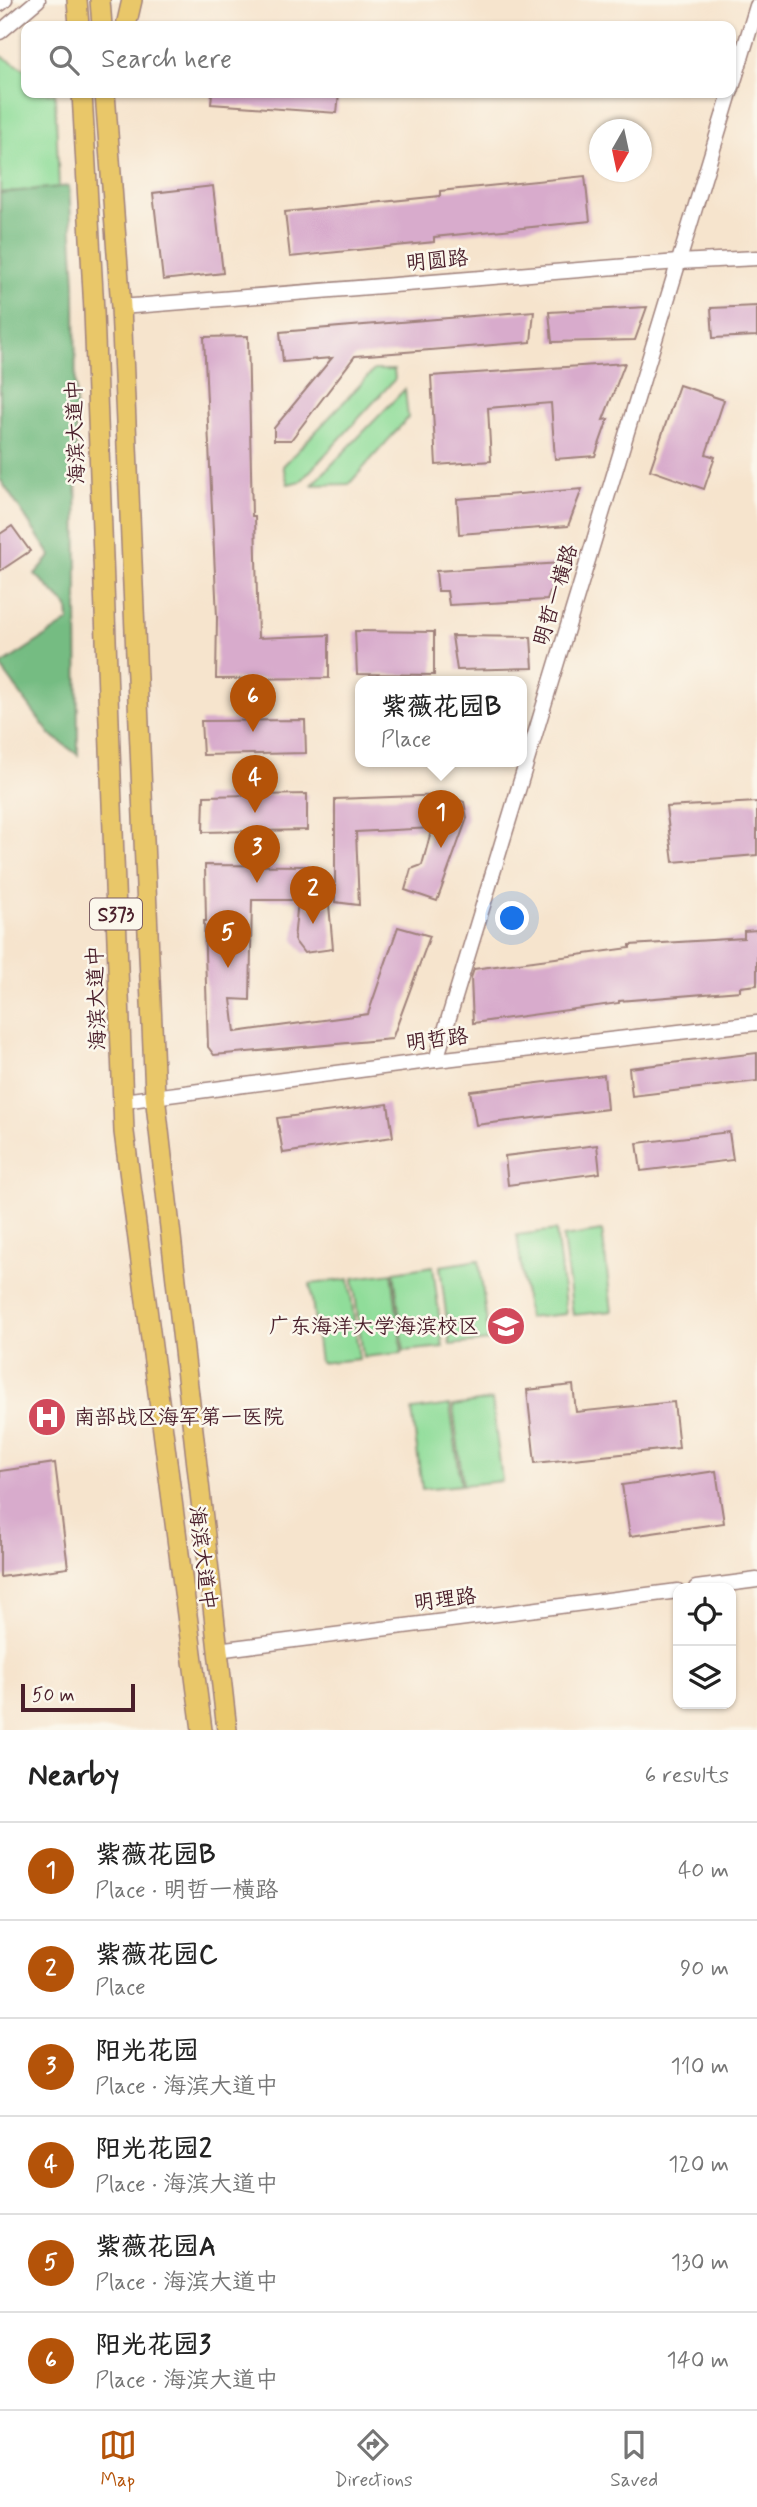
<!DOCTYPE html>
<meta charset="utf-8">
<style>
:root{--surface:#fff;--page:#f2f2f2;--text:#222;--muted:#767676;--line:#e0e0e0;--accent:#b45309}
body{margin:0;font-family:Mynerve,"LXGW WenKai TC",sans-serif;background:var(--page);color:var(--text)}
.controls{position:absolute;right:21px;bottom:21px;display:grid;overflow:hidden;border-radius:14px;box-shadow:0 2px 5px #0004}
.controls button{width:63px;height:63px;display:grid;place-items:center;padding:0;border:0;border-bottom:2px solid var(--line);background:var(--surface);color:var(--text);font:35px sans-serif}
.compass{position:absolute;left:589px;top:119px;width:63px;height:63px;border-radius:50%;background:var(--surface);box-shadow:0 2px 5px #0004;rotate:189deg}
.scale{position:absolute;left:21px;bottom:18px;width:114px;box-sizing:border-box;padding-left:7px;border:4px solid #4a1f2b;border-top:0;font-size:19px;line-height:24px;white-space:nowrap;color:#4a1f2b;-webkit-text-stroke:5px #fbf7ec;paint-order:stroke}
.you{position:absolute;left:513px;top:919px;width:24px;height:24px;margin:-18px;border:5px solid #fff;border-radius:50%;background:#1a73e8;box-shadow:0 0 0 10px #1a73e833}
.badge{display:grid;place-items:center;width:46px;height:46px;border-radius:50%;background:var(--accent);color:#fff;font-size:23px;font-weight:700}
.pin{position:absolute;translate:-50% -58px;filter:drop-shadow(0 2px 4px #0008)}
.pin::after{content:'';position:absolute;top:37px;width:24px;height:21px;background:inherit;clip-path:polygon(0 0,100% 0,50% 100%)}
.popup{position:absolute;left:355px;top:676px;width:172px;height:91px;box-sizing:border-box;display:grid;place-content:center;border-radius:14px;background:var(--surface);filter:drop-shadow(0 2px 5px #0005);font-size:23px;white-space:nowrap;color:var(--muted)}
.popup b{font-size:26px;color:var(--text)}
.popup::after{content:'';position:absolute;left:50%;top:100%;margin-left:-14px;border:14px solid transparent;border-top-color:var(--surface)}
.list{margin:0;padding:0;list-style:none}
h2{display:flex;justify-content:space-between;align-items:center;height:91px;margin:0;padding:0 28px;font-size:30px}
h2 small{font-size:23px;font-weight:400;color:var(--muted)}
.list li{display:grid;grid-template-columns:46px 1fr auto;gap:21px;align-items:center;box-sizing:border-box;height:98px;padding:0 28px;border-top:2px solid var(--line)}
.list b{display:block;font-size:26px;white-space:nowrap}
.list p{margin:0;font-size:23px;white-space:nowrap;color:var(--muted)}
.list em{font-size:23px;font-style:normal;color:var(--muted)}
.icon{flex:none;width:38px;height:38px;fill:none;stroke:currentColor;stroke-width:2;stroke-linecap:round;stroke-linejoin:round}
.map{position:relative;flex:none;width:757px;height:1730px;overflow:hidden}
.search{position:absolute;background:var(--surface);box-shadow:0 2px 5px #0004;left:21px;right:21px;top:21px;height:77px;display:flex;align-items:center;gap:18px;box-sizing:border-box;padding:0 24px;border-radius:14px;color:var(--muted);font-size:26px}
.sheet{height:679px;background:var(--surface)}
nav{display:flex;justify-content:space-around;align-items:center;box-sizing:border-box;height:98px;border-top:2px solid var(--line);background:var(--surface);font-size:19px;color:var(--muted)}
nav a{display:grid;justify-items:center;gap:4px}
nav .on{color:var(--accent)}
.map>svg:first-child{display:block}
</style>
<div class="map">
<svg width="757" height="1730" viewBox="0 0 757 1730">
<rect width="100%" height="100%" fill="#fbf7ec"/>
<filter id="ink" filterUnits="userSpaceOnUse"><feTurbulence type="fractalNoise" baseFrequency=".0143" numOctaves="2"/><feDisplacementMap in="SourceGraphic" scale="14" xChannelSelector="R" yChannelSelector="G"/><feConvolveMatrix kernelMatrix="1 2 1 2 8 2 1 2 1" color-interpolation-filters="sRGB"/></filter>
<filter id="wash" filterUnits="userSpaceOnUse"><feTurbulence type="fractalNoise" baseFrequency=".00686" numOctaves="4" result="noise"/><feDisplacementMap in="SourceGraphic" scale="28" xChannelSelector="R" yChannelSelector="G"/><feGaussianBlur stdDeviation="1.57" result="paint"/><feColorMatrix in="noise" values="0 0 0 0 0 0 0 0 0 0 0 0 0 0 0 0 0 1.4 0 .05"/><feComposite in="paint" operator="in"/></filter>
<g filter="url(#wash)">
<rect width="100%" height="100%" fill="#f6e4cd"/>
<g fill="#90dd9a" stroke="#6d7e62" stroke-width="2">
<path d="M0,55L26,70V93H55L59,188L0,193Z"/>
<path d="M374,370H394L395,379L301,481L288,484L283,466Z"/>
<path d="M405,389L408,418L349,484L312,485Z"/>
<path d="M556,1230L566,1314L528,1318L517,1235Z"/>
<path d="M602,1231L612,1311L573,1315L563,1237Z"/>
<path d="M479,1260L489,1341L450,1345L440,1266Z"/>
<path d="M433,1266L443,1347L404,1351L394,1272Z"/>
<path d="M392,1273L402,1353L363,1357L353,1278Z"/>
<path d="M349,1279L359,1359L320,1363L310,1284Z"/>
<path d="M492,1400L502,1481L463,1485L453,1406Z"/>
<path d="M450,1405L461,1485L422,1489L412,1410Z"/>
</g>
<path fill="#74bc82" stroke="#5f6e56" stroke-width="2" d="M69,186L75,283L78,755L50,734L0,666L69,621L68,607L35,574L51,556L0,479V193Z"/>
<g id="blocks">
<g fill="#d8abcc">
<path d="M212,93H339L337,113L211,104Z"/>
<path d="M585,176L590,221L434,237V242L290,257L285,212L440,196V191Z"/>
<path d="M213,186L223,273L163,280L153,193Z"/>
<path d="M757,306V336L713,338L711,308Z"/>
<path d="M647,307L635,340L552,342L549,312Z"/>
<path d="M534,311L531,342L355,356L291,440H274V428L332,358L283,362L280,332Z"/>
<path d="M248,336L252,516H255L258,638L329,635V678L216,679L217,617L204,337Z"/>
<path d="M625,363L603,420L608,419L595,456L555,459L551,403L488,408L491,461L436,465L431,376Z"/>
<path d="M679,385L724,400L706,454L715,457L704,489L650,470Z"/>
<path d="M582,489L568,526L459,534L457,499Z"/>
<path d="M12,526L30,551L0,571V534Z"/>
<path d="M561,563L547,600L449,605L447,591H438L436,571Z"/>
<path d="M355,631L434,632V675L357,674Z"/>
<path d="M452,636L531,637L533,668L457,670Z"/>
<path d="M305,720L306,753L203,755L201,721Z"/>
<path d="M307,794V830L203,832L204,796Z"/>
<path d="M447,795L464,802L467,818L437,901L405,890L411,869L422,865L432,828L356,832L359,905L335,902V799Z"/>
<path d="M757,802V855L673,862L666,807Z"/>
<path d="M205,865L308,866V908L329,905L333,949L304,953L294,940L298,900H252L250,1000L231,999L235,1032L368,1014L398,927L430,936L392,1039L214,1055L208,1047L204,921H206Z"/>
<path d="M757,930V985L740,987V991L619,1001V1003L473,1023L471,978L474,969L630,948V945L744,938V931Z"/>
<path d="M757,1053V1081L632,1096L629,1068Z"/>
<path d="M604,1075L607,1109L476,1125L470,1091Z"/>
<path d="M388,1104L393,1137L283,1153L277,1118Z"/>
<path d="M729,1132L733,1160L641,1171L637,1143Z"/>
<path d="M597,1145L600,1173L508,1185L505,1156Z"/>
<path d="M573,1385L576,1412L674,1402L679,1448L535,1463L527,1390Z"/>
<path d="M55,1463L68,1568L0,1577V1471Z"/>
<path d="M716,1471L724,1523L630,1536L622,1485Z"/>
</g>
</g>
</g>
<g filter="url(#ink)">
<use href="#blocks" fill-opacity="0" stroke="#a0827c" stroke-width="2"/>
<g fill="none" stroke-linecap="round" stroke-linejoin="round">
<defs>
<g id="minor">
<path d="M0,4L5,0"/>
<path d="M0,32L38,0"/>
<path d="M731,91L757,6"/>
<path d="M121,307L678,262L757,258"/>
<path d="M436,1060L730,93"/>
<path d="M123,1101L436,1060L757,1023"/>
<path d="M696,1588L757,1580"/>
<path d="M217,1650L678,1591"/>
</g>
<g id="major">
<path d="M77,0L79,26"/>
<path d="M100,0L102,26"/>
<path d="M126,26L132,0"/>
<path d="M82,93L94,311L124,1132L202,1730"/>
<path d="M105,93L121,307L155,1095L227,1730"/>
</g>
</defs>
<use href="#minor" stroke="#a0827c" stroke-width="17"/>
<use href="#major" stroke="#a0827c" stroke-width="22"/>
<use href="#minor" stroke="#fff" stroke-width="14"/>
<use href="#major" stroke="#e9c769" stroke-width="19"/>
</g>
</g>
<defs>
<symbol id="university-disc" viewBox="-11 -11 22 22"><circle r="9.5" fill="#d1495b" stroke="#fbf7ec"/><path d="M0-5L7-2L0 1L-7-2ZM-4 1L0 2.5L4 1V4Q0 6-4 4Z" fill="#fff"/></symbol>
<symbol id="hospital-disc" viewBox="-11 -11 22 22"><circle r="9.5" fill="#d1495b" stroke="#fbf7ec"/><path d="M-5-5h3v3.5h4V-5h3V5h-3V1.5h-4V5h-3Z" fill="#fff"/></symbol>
</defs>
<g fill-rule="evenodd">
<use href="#university-disc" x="484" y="1304" width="44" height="44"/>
<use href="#hospital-disc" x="25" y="1395" width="44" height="44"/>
</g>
<g text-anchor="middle" stroke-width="5" stroke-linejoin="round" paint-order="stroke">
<rect fill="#fbf7ec" stroke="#7f6065" stroke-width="2" x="90" y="898.5" width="52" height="31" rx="5"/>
<g font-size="19" font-weight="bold" fill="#4a1f2b">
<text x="116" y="921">S373</text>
</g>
<g font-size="21" fill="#4a1f2b" stroke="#fbf7ec">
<text transform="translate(437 260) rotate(-5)" y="7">明圆路</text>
<text transform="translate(75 432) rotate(-92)" y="7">海滨大道中</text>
<text transform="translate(555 595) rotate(-73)" y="7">明哲一横路</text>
<text transform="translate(96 998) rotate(-92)" y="7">海滨大道中</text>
<text transform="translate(437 1039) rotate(-7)" y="7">明哲路</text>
<text transform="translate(203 1558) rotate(83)" y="7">海滨大道中</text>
<text transform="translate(445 1599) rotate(-7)" y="7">明理路</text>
</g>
<g font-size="21" fill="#4a1f2b" stroke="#fbf7ec" text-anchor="end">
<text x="479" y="1333">广东海洋大学海滨校区</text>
<text x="74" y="1424" text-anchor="start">南部战区海军第一医院</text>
</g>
</g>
</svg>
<div class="controls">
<button><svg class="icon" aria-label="locate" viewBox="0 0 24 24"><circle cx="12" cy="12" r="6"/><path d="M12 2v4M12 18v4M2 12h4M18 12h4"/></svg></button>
<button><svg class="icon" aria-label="layers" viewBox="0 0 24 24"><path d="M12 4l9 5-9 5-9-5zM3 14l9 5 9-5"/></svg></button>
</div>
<svg class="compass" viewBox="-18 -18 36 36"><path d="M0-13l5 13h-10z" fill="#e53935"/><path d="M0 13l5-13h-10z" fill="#767676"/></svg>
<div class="scale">50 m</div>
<div class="you"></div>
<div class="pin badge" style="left:441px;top:848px">1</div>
<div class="popup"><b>紫薇花园B</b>Place</div>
<div class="pin badge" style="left:313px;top:924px">2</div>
<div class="pin badge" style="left:257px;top:883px">3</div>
<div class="pin badge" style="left:255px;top:813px">4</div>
<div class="pin badge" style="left:228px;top:968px">5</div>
<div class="pin badge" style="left:253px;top:732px">6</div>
<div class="search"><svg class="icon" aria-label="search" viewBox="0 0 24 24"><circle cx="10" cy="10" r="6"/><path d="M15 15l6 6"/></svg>Search here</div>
</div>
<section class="sheet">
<h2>Nearby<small>6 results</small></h2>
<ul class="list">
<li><span class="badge">1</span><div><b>紫薇花园B</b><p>Place · 明哲一横路</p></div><em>40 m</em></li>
<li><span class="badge">2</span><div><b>紫薇花园C</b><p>Place</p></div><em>90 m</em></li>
<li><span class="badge">3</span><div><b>阳光花园</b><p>Place · 海滨大道中</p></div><em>110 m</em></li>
<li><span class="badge">4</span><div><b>阳光花园2</b><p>Place · 海滨大道中</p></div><em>120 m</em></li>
<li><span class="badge">5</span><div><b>紫薇花园A</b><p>Place · 海滨大道中</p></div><em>130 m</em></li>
<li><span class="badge">6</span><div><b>阳光花园3</b><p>Place · 海滨大道中</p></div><em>140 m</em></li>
</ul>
</section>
<nav>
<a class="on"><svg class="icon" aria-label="map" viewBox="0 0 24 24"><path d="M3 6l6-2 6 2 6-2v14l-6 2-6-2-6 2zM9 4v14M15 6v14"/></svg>Map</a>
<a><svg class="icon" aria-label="directions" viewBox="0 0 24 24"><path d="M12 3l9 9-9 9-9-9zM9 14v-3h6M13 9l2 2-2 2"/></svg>Directions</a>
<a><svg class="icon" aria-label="saved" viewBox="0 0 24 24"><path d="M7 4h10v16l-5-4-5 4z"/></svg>Saved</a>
</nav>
